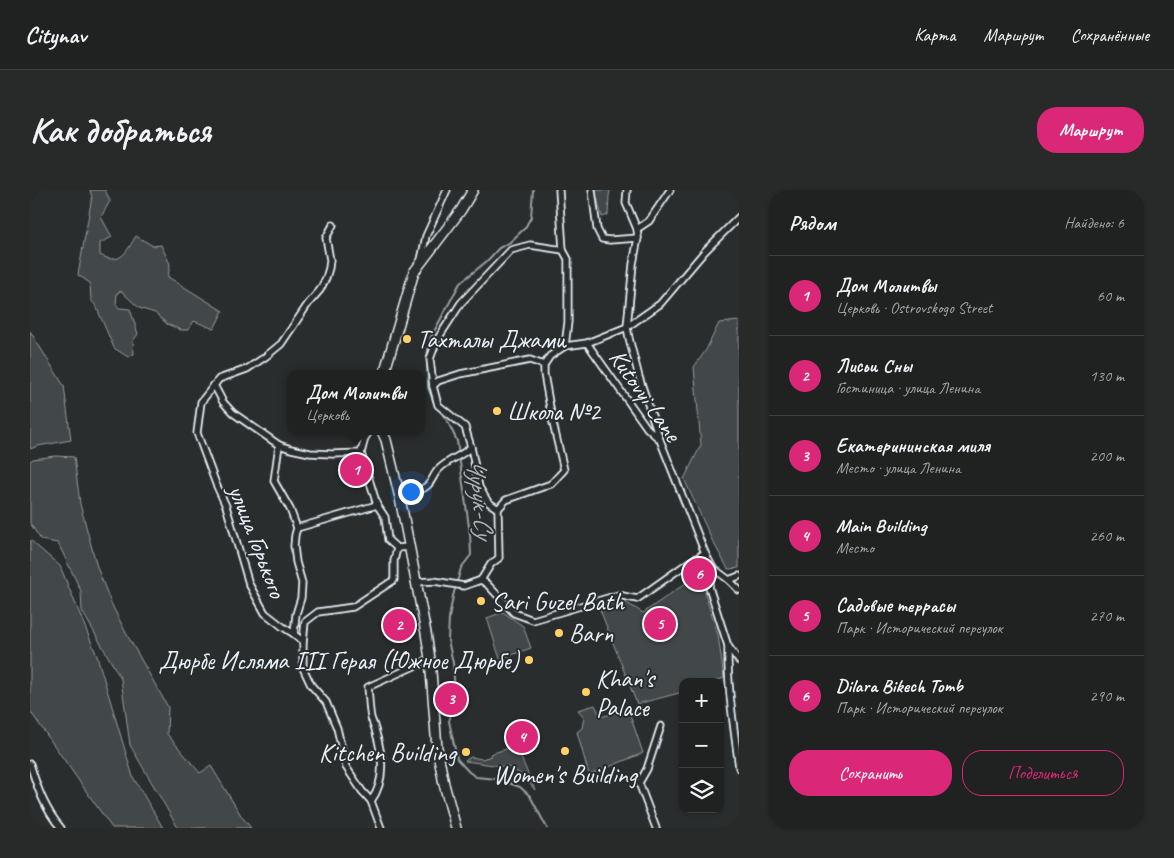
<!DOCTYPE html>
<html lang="ru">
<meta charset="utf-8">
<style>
:root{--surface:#202222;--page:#282a2a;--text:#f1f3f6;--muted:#a2a4a5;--line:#3d3f40;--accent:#db2777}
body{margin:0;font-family:Caveat,sans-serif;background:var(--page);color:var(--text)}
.controls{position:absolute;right:15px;bottom:15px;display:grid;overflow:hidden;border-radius:10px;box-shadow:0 1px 4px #0004}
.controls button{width:45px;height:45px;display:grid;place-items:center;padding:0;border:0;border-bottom:1px solid var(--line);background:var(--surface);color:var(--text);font:25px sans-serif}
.you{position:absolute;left:380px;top:301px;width:18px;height:18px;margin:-12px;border:4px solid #fff;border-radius:50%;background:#1a73e8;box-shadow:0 0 0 8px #1a73e833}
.badge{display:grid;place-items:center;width:32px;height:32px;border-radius:50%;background:var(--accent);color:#fff;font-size:16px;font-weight:700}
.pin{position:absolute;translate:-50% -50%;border:2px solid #fff;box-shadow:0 1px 5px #0006}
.popup{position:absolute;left:257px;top:180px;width:138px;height:65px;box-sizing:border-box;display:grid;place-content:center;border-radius:10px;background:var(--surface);filter:drop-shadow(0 1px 4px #0005);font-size:16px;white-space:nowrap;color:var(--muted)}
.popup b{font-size:19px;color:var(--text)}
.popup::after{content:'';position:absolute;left:50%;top:100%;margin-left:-10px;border:10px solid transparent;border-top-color:var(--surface)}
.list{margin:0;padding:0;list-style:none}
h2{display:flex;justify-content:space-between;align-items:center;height:65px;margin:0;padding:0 20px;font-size:21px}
h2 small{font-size:16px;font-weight:400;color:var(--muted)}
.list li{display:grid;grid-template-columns:32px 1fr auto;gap:15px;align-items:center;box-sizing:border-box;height:80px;padding:0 20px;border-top:1px solid var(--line)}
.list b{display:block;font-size:19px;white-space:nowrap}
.list p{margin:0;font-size:16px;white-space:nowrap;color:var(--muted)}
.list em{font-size:16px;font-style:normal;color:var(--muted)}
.actions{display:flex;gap:10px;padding:15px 20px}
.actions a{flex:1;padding:11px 0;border:1px solid var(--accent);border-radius:20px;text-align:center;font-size:18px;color:var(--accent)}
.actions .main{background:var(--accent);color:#fff}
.icon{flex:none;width:28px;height:28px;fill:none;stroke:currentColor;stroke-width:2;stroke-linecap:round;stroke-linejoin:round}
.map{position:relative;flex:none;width:709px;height:638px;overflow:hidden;border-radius:20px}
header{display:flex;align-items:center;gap:30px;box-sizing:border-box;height:70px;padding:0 25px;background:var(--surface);border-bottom:1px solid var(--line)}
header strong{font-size:24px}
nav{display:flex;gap:28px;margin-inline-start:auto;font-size:18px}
.intro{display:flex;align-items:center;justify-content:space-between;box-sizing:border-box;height:120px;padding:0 30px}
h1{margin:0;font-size:35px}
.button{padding:12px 22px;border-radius:20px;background:var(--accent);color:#fff;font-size:18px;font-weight:700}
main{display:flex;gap:30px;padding:0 30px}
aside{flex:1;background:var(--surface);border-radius:20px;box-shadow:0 1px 4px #0004}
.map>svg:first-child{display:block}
</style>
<header>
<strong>Citynav</strong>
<nav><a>Карта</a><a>Маршрут</a><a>Сохранённые</a></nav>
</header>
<div class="intro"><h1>Как добраться</h1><a class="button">Маршрут</a></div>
<main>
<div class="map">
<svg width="709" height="638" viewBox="0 0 709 638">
<rect width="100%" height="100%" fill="#2a2d2e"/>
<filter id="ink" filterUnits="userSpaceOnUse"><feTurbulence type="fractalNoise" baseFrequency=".02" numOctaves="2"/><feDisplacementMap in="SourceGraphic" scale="10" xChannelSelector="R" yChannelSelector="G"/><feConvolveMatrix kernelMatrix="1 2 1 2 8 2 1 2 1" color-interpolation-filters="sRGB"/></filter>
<g filter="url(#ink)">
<g fill="#424648" stroke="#959ca0">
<path d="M60,0H75L80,11L71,27L82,47L70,53V65C91,76 96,62 106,46L123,56L131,55L140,74L138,87L193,121L184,139L164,131L158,140H151L137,134L125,123L109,118L91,101L87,103L86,114L89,118L100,119L108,144L103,151L104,164L98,167L84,158L66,116L61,110L60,93L48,85L62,7Z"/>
<path d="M565,0H580L579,6L578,25L572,27Z"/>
<path d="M709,131V378L698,379L682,350L654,289L671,255L664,177L676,160L689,133Z"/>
<path d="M0,141L34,196L41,250L8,256L0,259Z"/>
<path d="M25,266L44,267L50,314L67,377L81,413L96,443L138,517L137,544L170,583L181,576L212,627L221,638H148L100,555L91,489L52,421L51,401L28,353L11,350L0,333V271L3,269Z"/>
<path d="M0,350L30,376L67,466L103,587L133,638H82L0,521Z"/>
<path d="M669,371H675L679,382L675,404L688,445L694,488L682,492H653V502L607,514L569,417L592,410L613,423L656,393L655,383Z"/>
<path d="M473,422L493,436L501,458L470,469L457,428Z"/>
<path d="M565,515L571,527L598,519L613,563L559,585L547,542L552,538L554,527L548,520Z"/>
<path d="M486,556L505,600L491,584L478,577L435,571L441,567L452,569L461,566L460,564Z"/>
</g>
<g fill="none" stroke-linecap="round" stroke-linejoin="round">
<path stroke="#989fa3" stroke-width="2" d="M503,0L501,27L495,38L479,53L469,58L457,71L430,93L400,149L397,166L398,198L404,213L418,232L427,251L440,344L441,365L431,378L423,406L419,428L418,450L423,473L425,502L424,516L419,531L427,569L439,582L446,587L467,589L490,597L500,606L517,638"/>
<defs>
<g id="minor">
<path d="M529,0L533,60L538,69V132L535,156"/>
<path d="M562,0L567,39L572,49L580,50L608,48"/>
<path d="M597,0L596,13L607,39L608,48L603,74L597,137L599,148L609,187L630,250L675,363L683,378L679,397L698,456L709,471"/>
<path d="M303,35L296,48L300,70L299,78L296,88L290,100L278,114L251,154L235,167L217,179L189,189L171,212L167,243L186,294L196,316L219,394L235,423L253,437L264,444L273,452V478L281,495L296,512L307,538L316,577L332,601L341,611L351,638"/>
<path d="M607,39L619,31L640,0"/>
<path d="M391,70L396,46L417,0"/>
<path d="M557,153L617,238L628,248"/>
<path d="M184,195L193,212L203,223L249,255L261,259L280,263L302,264L331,263L335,248L340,241"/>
<path d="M403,196L408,191L430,184L500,170L514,175"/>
<path d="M249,255L244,291L260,319L267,338L265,345L264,356L266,372L272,393L271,408L266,424L264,444"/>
<path d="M331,263L347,315L355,327L358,350L367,358L379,357"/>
<path d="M370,308C378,305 392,301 398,295C403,290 404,283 409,279C419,269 432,266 441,257"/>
<path d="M468,319L458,312L449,297L441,257L435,237L408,215L403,196L400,169L407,150L431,113L481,60L500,55L533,60"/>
<path d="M267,338L347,315"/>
<path d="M683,378L699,390L709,400"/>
<path d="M451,390L461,374L469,368L468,319L476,310L521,294L534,280L522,229L514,184V175L520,166L535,156L557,153L597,137L630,114L675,61L709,27"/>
<path d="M451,390L457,394L484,423L503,430L588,405L607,409L658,373L675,363"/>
<path d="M699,390L709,386"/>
<path d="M385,392L404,391L434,396L451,390"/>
<path d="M273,452L275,432L288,422L323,417L364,390V371L367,358"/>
<path d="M698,456C697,497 704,537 709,578"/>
<path d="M0,574C7,597 15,620 31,638"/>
<path d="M341,611C356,591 353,566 346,543C345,538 343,533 341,528C339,518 339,507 338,497L400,469"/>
<path d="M626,638L609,593L617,579L631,536"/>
</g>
<g id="secondary">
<path d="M354,184L384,82L431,20L443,0"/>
<path d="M352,241L356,250L370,308L396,443L400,469L407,558L414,594L426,638"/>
</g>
</defs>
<use href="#minor" stroke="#e8f1f8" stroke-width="9"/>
<use href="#secondary" stroke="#e8f1f8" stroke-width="12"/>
<use href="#minor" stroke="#2a2d2e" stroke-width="5.5"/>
<use href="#secondary" stroke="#2a2d2e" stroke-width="9"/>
</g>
</g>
<g fill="#ffd166" stroke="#2a2d2e" stroke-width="2">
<circle cx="377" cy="149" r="5"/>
<circle cx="467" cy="221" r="5"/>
<circle cx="451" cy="411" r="5"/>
<circle cx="529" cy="443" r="5"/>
<circle cx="499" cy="470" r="5"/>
<circle cx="556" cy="502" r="5"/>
<circle cx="535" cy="561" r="5"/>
<circle cx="436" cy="562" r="5"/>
</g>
<g text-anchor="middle" stroke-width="4" stroke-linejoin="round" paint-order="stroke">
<g font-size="25" fill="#e8f1f8" stroke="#2a2d2e" text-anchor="start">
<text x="387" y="158">Тахталы Джами</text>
<text x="477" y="230">Школа №2</text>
<text x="461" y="420">Sari Guzel Bath</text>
<text x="539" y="452">Barn</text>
<text x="489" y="479" text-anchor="end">Дюрбе Исляма III Герая (Южное Дюрбе)</text>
<text x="566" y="497">Khan's<tspan x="566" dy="29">Palace</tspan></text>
<text x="426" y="571" text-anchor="end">Kitchen Building</text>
<text x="535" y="593" text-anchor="middle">Women's Building</text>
</g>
<g font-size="25" fill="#e8f1f8" stroke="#2a2d2e">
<text transform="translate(616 205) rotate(55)" y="9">Kutovyi Lane</text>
<text transform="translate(228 351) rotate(69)" y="9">улица Горького</text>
</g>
<g font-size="26" font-style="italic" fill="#acb3b9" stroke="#2a2d2e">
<text transform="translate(451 308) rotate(83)" y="9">Чурук-Су</text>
</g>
</g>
</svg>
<div class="controls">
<button>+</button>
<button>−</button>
<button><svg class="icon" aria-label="layers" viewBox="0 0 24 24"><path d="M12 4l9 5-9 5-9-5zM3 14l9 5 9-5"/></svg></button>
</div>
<div class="you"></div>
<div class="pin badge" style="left:326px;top:280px">1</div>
<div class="popup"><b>Дом Молитвы</b>Церковь</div>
<div class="pin badge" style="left:369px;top:435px">2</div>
<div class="pin badge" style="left:421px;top:509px">3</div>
<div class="pin badge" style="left:492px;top:547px">4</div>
<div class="pin badge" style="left:630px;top:434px">5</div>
<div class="pin badge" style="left:669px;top:384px">6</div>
</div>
<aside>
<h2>Рядом<small>Найдено: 6</small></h2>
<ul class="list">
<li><span class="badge">1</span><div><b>Дом Молитвы</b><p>Церковь · Ostrovskogo Street</p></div><em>60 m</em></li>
<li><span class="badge">2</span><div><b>Лисьи Сны</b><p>Гостиница · улица Ленина</p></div><em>130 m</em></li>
<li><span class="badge">3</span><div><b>Екатерининская миля</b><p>Место · улица Ленина</p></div><em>200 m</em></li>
<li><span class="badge">4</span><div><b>Main Building</b><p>Место</p></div><em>260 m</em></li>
<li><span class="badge">5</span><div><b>Садовые террасы</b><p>Парк · Исторический переулок</p></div><em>270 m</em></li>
<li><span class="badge">6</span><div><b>Dilara Bikech Tomb</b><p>Парк · Исторический переулок</p></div><em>290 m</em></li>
</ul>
<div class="actions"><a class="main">Сохранить</a><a>Поделиться</a></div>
</aside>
</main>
